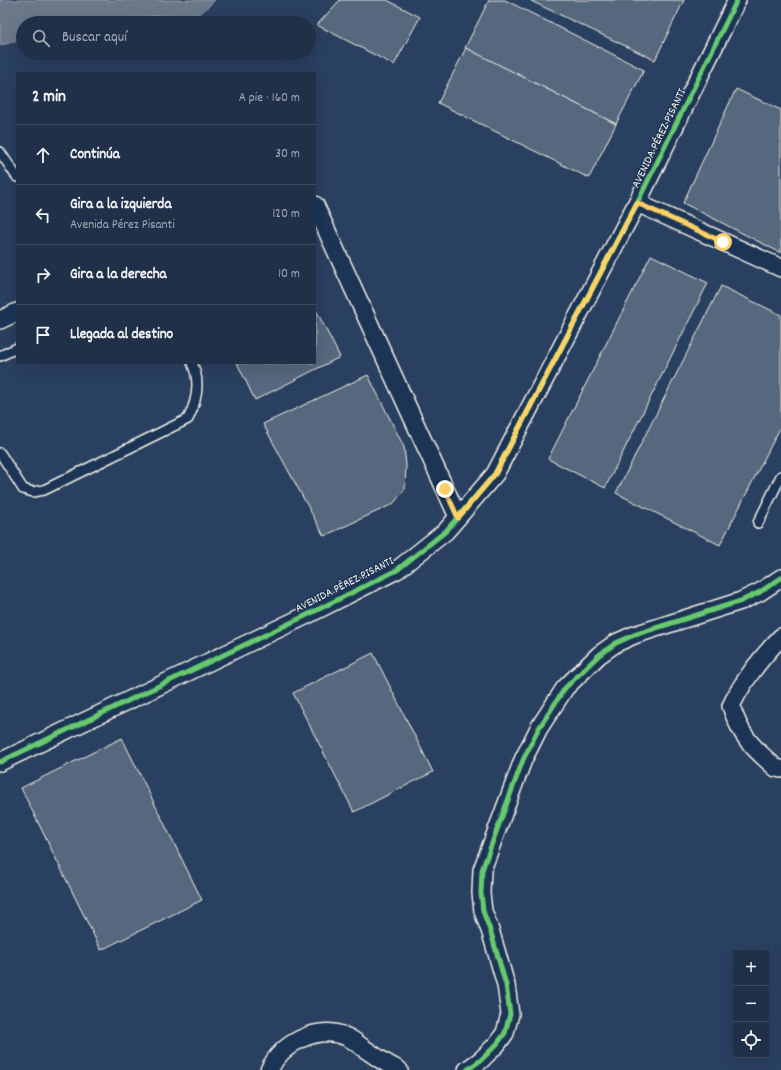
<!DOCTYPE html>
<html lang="es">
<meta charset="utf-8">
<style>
:root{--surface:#203048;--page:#2d3c52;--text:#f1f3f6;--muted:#a2a9b4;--line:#3d4b60}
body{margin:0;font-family:Dekko,sans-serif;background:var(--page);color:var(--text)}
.controls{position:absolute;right:12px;bottom:12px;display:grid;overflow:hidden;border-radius:0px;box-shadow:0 4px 16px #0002}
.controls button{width:36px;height:36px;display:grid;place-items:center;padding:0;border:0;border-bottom:1px solid var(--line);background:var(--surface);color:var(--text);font:20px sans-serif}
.stop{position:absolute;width:12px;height:12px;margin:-9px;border:3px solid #ffd166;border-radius:50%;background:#fff}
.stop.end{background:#ffd166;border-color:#fff;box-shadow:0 1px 4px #0008}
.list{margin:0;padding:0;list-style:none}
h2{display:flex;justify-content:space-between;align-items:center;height:52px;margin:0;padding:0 16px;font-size:17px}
h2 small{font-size:13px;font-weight:400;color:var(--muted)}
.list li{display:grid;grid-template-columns:26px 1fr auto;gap:12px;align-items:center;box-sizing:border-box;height:60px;padding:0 16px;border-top:1px solid var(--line)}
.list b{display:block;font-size:15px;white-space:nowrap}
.list p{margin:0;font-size:13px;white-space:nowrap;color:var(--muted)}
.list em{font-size:13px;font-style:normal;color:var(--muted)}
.icon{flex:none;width:22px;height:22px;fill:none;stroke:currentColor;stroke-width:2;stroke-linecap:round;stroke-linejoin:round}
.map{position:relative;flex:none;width:781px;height:1070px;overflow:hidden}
.search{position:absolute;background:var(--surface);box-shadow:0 4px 16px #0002;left:16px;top:16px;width:300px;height:44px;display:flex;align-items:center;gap:10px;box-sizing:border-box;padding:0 14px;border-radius:22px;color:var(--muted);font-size:15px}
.panel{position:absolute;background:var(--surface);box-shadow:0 4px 16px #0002;left:16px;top:72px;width:300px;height:292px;border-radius:0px}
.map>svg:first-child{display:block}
</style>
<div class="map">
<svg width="781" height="1070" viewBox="0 0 781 1070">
<rect width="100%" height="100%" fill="#2a4060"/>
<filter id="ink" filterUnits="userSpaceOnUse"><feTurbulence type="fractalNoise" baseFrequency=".025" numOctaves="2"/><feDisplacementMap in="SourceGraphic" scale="8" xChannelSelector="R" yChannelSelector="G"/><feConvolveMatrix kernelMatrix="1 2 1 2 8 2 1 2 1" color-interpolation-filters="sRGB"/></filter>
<g filter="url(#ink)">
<path fill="#6a788a" stroke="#a1a8b0" d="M0,0H215L199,15L152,16L102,23H23V40L0,45Z"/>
<g fill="#56677d" stroke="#f4f1e8">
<path d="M340,0H387L420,17L394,65L317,25Z"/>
<path d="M489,0H505L644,70L616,124L465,48Z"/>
<path d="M532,0H684L655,60L531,1Z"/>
<path d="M466,48L616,124L589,178L438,103Z"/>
<path d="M736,89L781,110V253L683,203Z"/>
<path d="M651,255L708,283L605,488L548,459Z"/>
<path d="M721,286L781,315V426L720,545L616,493Z"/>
<path d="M315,308L340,357L255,400L237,363H315Z"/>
<path d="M368,375L404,447L406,465L405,489L393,504L324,536L263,424Z"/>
<path d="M373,653L433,772L354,812L293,693Z"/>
<path d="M122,738L202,900L101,950L21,788Z"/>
</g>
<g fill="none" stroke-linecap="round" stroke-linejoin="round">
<defs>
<g id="lane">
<path d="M0,152L17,177"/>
<path d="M0,356L17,348"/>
<path d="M0,453L23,489L33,492L44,490L188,419C197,401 201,382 192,363"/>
<path d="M758,523L781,476"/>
</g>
<g id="street">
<path d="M637,203L781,268"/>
<path d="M315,205L458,517"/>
<path d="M0,320L17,312"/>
<path d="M781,637C761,658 743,680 731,706C741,737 752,747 776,768L781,769"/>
<path d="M0,762L307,615L397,570L446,531L495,474L637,203L737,0"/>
<path d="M269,1070C282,1043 317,1024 347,1037C352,1039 358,1044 362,1047C375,1056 386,1064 399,1070"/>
<path d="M467,1070L481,1060L497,1044L505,1033L510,1014L506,985L491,933L483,911L481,893L482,870L523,760L539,728L565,688L599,655L616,643L634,635L741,601L760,592L781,578"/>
</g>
</defs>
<use href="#lane" stroke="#f4f1e8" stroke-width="12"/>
<use href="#street" stroke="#f4f1e8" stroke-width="20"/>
<use href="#lane" stroke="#1d3557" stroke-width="9"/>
<use href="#street" stroke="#1d3557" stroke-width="17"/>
<defs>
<g id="cycleway">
<path d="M0,762L307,615L397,570L446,531L495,474L637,203L737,0"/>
<path d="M467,1070L481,1060L497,1044L505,1033L510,1014L506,985L491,933L483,911L481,893L482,870L523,760L539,728L565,688L599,655L616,643L634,635L741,601L760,592L781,578"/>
</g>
</defs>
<use href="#cycleway" stroke="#1d3557" stroke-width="8"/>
<use href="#cycleway" stroke="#67ca6e" stroke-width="5"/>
</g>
</g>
<g fill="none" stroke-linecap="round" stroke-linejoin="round" filter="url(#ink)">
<path stroke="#ffd166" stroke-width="5" d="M445,489L458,518L495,474L637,203L723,242"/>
</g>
<g text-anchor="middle" stroke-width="3" stroke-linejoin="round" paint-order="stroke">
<g font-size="12" fill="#f4f1e8" stroke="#1d3557">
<text transform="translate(658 138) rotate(-64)" y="4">AVENIDA PÉREZ PISANTI</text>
<text transform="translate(344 584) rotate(-27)" y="4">AVENIDA PÉREZ PISANTI</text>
</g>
</g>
</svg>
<div class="controls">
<button>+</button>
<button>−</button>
<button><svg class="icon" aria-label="locate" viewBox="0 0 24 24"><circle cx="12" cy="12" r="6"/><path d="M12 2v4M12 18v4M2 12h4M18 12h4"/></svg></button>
</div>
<div class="stop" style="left:723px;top:242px"></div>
<div class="stop end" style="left:445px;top:489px"></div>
<div class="search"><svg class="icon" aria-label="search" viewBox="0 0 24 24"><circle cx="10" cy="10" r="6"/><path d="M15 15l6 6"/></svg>Buscar aquí</div>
<section class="panel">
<h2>2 min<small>A pie · 160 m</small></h2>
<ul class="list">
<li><svg class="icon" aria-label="ahead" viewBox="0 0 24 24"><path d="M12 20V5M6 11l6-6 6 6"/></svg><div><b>Continúa</b></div><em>30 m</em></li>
<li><svg class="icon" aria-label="left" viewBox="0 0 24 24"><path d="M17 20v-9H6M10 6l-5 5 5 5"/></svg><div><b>Gira a la izquierda</b><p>Avenida Pérez Pisanti</p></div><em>120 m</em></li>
<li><svg class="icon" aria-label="right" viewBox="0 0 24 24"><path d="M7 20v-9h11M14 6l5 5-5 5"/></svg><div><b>Gira a la derecha</b></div><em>10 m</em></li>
<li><svg class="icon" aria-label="arrive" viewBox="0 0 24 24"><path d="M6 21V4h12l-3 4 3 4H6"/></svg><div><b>Llegada al destino</b></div></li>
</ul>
</section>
</div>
